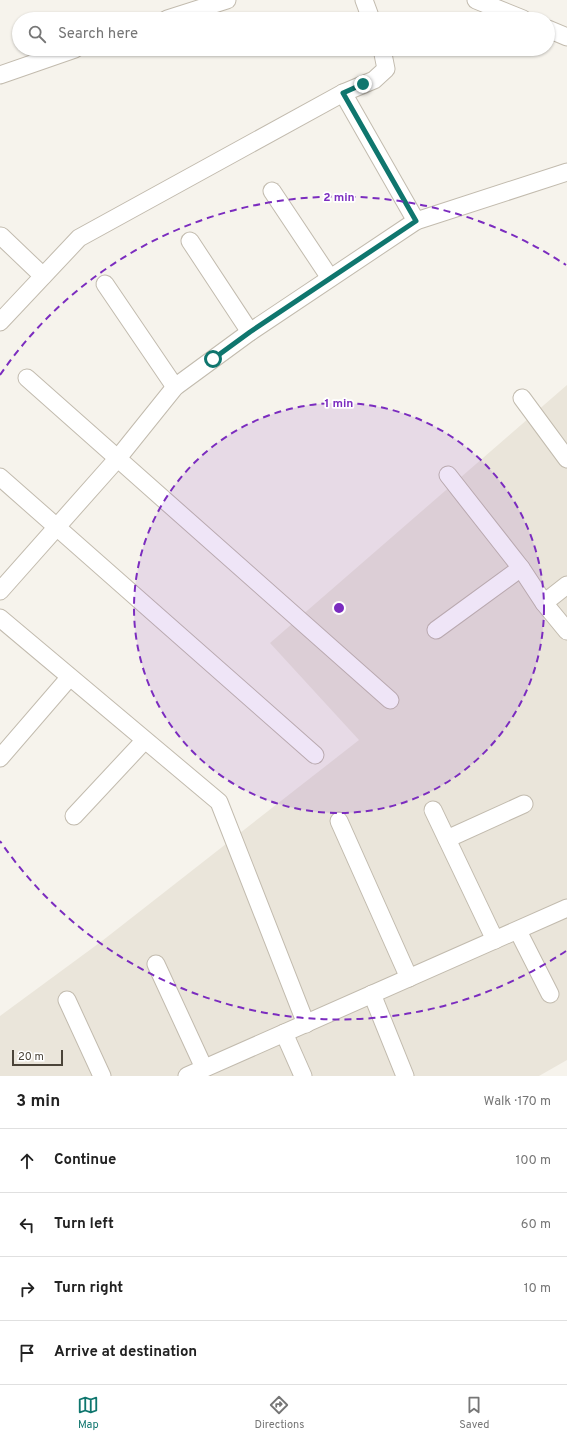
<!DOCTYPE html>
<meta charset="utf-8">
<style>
:root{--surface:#fff;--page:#f2f2f2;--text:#222;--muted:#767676;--line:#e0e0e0;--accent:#0f766e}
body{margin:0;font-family:Overpass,sans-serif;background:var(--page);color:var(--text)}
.scale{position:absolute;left:12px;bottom:10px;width:51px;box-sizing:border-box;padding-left:4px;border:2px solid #4b4439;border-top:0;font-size:11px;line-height:14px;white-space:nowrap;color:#4b4439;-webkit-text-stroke:3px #fff;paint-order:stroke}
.stop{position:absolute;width:12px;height:12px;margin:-9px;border:3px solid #0f766e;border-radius:50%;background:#fff}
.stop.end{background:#0f766e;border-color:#fff;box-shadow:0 1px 4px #0008}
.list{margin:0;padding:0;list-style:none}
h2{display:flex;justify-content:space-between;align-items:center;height:52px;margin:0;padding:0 16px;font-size:17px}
h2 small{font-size:13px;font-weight:400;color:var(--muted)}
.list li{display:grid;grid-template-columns:26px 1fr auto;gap:12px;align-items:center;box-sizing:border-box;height:64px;padding:0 16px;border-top:1px solid var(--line)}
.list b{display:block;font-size:15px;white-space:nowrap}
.list em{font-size:13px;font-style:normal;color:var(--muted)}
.icon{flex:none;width:22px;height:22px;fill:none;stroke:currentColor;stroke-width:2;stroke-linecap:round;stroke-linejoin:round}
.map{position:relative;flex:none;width:567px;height:1076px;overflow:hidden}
.search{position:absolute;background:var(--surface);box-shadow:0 1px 3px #0004;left:12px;right:12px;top:12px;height:44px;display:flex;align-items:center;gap:10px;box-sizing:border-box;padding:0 14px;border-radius:22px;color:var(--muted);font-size:15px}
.sheet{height:308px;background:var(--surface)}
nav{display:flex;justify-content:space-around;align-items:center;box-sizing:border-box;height:56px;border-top:1px solid var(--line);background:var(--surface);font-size:11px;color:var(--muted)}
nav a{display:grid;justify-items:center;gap:2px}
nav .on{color:var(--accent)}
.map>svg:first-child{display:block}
</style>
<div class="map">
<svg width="567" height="1076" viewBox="0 0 567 1076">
<rect width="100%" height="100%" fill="#f6f3ec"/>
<path fill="#eae5da" d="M567,385V1060L539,1076H0V1016L102,941L359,740L270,643Z"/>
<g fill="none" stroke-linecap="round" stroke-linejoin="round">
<defs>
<g id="minor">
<path d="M364,0L371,19"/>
<path d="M476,0L523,19"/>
<path d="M167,19L227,0"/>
<path d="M548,29L567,37"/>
<path d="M0,75L75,49"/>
<path d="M343,93L416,221"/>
<path d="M272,191L330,278"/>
<path d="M1,236L43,276"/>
<path d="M190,241L250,332"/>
<path d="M105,284L175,387"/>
<path d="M0,322L79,238L343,93L374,80L386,69L382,49"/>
<path d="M27,378L390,700"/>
<path d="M522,398L567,459"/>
<path d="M448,475L521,568L544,603L567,631"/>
<path d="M0,477L315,755"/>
<path d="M0,591L118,458L175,387L250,332L416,221L567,172"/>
<path d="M544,603L567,585"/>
<path d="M0,618L219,802L306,1024"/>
<path d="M436,630L521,568"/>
<path d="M0,758L69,678"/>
<path d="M433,810L495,940"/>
<path d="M74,816L144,741"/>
<path d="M339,821L409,978"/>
<path d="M447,839L524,804"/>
<path d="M518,931L550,994"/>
<path d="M156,964L204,1068"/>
<path d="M372,994L405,1076"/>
<path d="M67,1000L102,1076"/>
<path d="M284,1033L303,1076"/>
<path d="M187,1076L567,908"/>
</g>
</defs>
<use href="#minor" stroke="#c2bbae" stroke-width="19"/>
<use href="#minor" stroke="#fff" stroke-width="17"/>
</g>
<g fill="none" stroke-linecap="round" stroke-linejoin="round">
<path stroke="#0f766e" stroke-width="5" d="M213,359L250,332L416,221L343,93L363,84"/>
</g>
<circle cx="339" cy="608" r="205" fill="#7b2cbf" fill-opacity=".12"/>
<g fill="none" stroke="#7b2cbf" stroke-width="2" stroke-dasharray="7 5">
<circle cx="339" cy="608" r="205"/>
<path d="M566 951A411 411 0 0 1 0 841M0 375A411 411 0 0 1 566 265"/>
</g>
<circle cx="339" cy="608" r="6" fill="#7b2cbf" stroke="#fff" stroke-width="2"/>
<g font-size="12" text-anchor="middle" font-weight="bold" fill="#7b2cbf" stroke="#fff" stroke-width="3.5" stroke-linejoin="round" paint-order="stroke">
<text x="339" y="201">2 min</text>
<text x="339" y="407">1 min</text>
</g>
</svg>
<div class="scale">20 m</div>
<div class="stop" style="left:213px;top:359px"></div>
<div class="stop end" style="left:363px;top:84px"></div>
<div class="search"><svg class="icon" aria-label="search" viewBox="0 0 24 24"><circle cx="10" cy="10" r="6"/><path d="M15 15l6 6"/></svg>Search here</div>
</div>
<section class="sheet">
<h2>3 min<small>Walk · 170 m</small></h2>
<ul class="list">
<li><svg class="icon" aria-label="ahead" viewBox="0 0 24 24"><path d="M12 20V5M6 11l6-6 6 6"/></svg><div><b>Continue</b></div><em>100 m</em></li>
<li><svg class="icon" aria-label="left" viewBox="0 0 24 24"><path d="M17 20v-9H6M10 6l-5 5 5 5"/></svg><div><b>Turn left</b></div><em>60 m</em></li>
<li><svg class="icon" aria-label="right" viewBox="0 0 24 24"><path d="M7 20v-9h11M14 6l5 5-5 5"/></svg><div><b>Turn right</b></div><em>10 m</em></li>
<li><svg class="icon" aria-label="arrive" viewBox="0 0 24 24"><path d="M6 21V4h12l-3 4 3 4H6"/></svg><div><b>Arrive at destination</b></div></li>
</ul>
</section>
<nav>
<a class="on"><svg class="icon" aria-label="map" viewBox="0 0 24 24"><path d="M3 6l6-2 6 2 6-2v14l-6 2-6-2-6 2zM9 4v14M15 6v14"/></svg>Map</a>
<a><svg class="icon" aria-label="directions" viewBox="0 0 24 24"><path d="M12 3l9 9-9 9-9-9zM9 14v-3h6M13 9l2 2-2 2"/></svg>Directions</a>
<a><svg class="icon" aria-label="saved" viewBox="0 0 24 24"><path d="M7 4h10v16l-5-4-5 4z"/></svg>Saved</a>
</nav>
